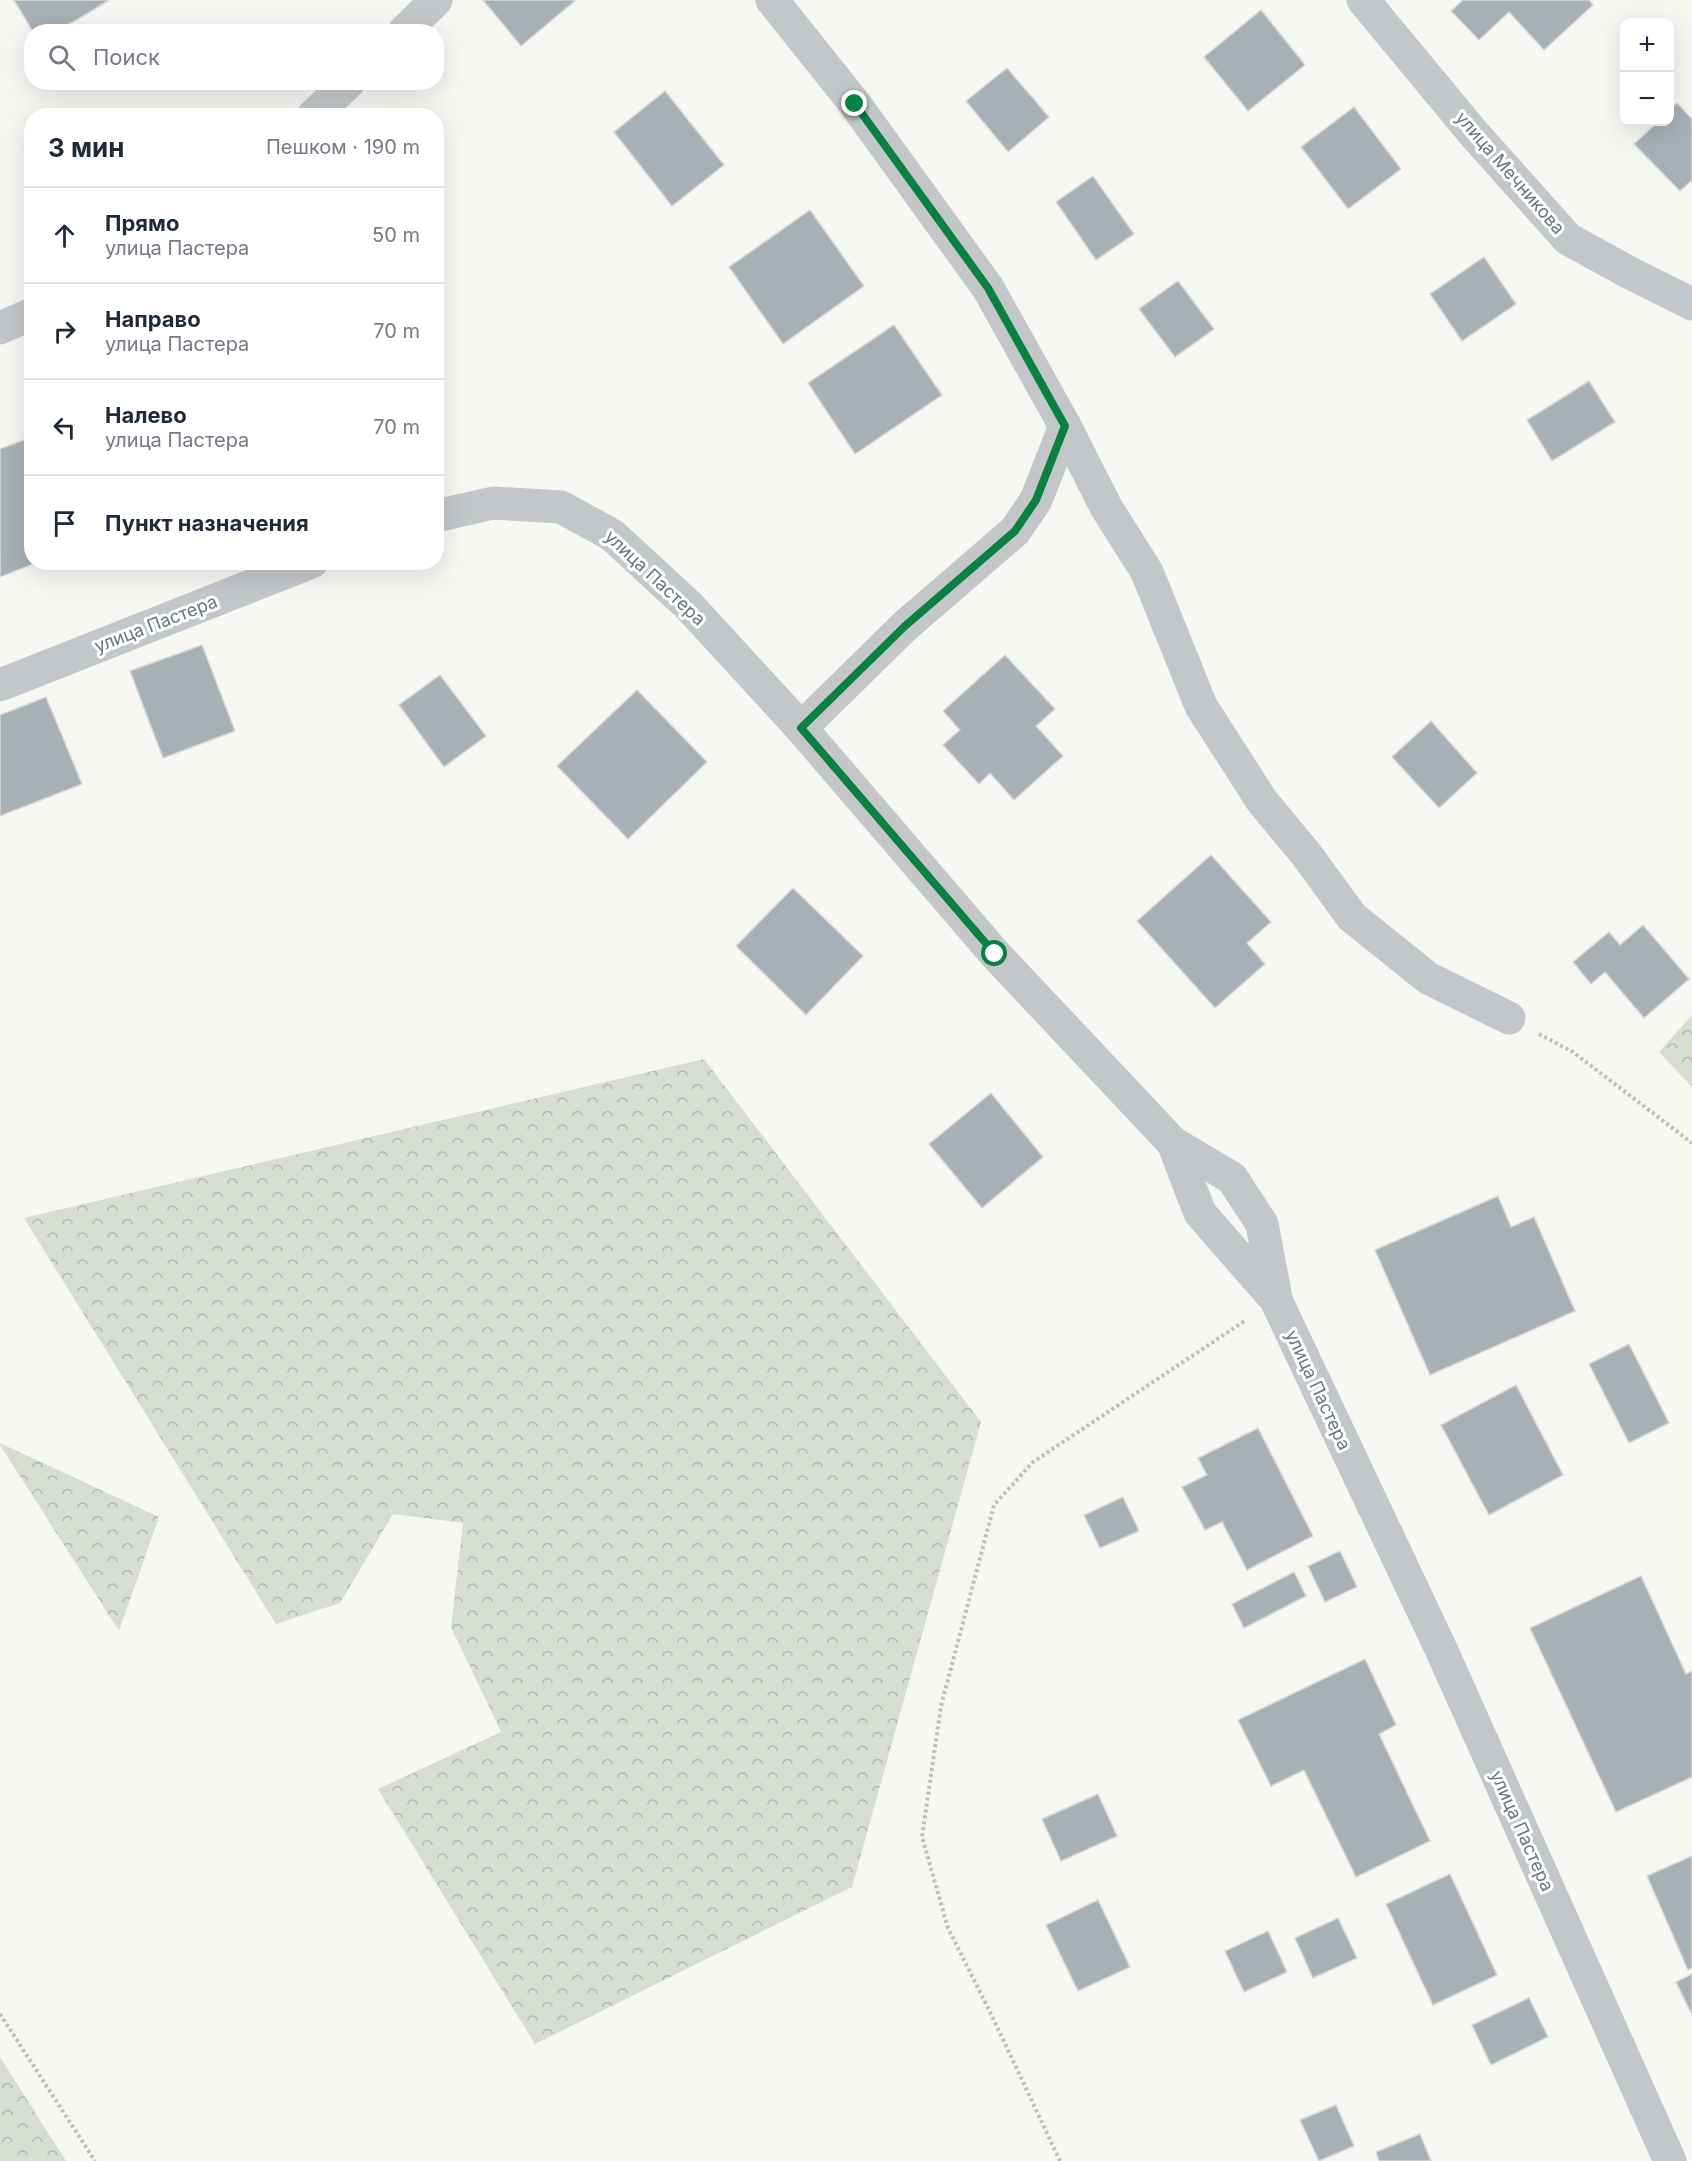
<!DOCTYPE html>
<html lang="ru">
<meta charset="utf-8">
<style>
:root{--surface:#fff;--page:#f2f2f3;--text:#1f2937;--muted:#747a83;--line:#e0e1e3}
body{margin:0;font-family:Inter,sans-serif;background:var(--page);color:var(--text)}
.controls{position:absolute;right:18px;top:18px;display:grid;overflow:hidden;border-radius:12px;box-shadow:0 6px 24px #0002}
.controls button{width:54px;height:54px;display:grid;place-items:center;padding:0;border:0;border-bottom:2px solid var(--line);background:var(--surface);color:var(--text);font:30px sans-serif}
.stop{position:absolute;width:18px;height:18px;margin:-14px;border:4px solid #0b8043;border-radius:50%;background:#fff}
.stop.end{background:#0b8043;border-color:#fff;box-shadow:0 2px 6px #0008}
.list{margin:0;padding:0;list-style:none}
h2{display:flex;justify-content:space-between;align-items:center;height:78px;margin:0;padding:0 24px;font-size:26px}
h2 small{font-size:20px;font-weight:400;color:var(--muted)}
.list li{display:grid;grid-template-columns:39px 1fr auto;gap:18px;align-items:center;box-sizing:border-box;height:96px;padding:0 24px;border-top:2px solid var(--line)}
.list b{display:block;font-size:22px;white-space:nowrap}
.list p{margin:0;font-size:20px;white-space:nowrap;color:var(--muted)}
.list em{font-size:20px;font-style:normal;color:var(--muted)}
.icon{flex:none;width:33px;height:33px;fill:none;stroke:currentColor;stroke-width:2;stroke-linecap:round;stroke-linejoin:round}
.map{position:relative;flex:none;width:1692px;height:2161px;overflow:hidden}
.search{position:absolute;background:var(--surface);box-shadow:0 6px 24px #0002;left:24px;top:24px;width:420px;height:66px;display:flex;align-items:center;gap:15px;box-sizing:border-box;padding:0 21px;border-radius:24px;color:var(--muted);font-size:22px}
.panel{position:absolute;background:var(--surface);box-shadow:0 6px 24px #0002;left:24px;top:108px;width:420px;height:462px;border-radius:24px}
.map>svg:first-child{display:block}
</style>
<div class="map">
<svg width="1692" height="2161" viewBox="0 0 1692 2161">
<defs>
<pattern id="forest-crowns" width="20" height="18" patternUnits="userSpaceOnUse" patternTransform="scale(1.5)"><rect width="20" height="18" fill="#d7ddd3"/><path d="M2 6a3 3 0 1 1 6 0M12 15a3 3 0 1 1 6 0" fill="none" stroke="#b2b8b1"/></pattern>
</defs>
<rect width="100%" height="100%" fill="#f6f6f2"/>
<g fill="url(#forest-crowns)">
<path d="M1692,1015V1087L1659,1052Z"/>
<path d="M704,1059L981,1422L852,1887L535,2044L378,1789L501,1732L451,1627L463,1523L393,1514L340,1603L276,1624L24,1218Z"/>
<path d="M0,1443L159,1517L119,1631L0,1445Z"/>
<path d="M0,2057L66,2161H0Z"/>
</g>
<g fill="#a7b0b5" stroke="#d7d7d5" stroke-width="1.5">
<path d="M14,0H107L108,1L56,32H33Z"/>
<path d="M483,0H576L521,46Z"/>
<path d="M1463,0H1589L1593,5L1544,50L1509,12L1479,40L1451,11Z"/>
<path d="M1261,10L1305,65L1248,111L1204,57Z"/>
<path d="M1007,68L1049,117L1008,152L966,101Z"/>
<path d="M665,91L724,165L672,206L614,132Z"/>
<path d="M1677,103L1692,119V180L1680,191L1634,144L1658,122H1670V110Z"/>
<path d="M1354,107L1401,169L1348,209L1301,147Z"/>
<path d="M1093,176L1134,234L1096,260L1056,202Z"/>
<path d="M810,210L864,286L783,344L729,267Z"/>
<path d="M1484,257L1516,304L1462,341L1430,294Z"/>
<path d="M1178,281L1214,329L1175,357L1139,309Z"/>
<path d="M894,325L942,395L855,454L808,383Z"/>
<path d="M1589,381L1615,422L1552,461L1527,420Z"/>
<path d="M32,437V562H38L0,577V449Z"/>
<path d="M202,645L235,731L163,758L130,671Z"/>
<path d="M1005,655L1055,709L1036,726L1063,756L1014,800L990,773L979,784L943,745L960,730L943,711Z"/>
<path d="M440,675L486,736L444,767L399,705Z"/>
<path d="M637,690L707,762L628,839L557,766Z"/>
<path d="M46,697L82,784L0,816V715Z"/>
<path d="M1431,721L1477,773L1439,808L1392,757Z"/>
<path d="M1211,855L1271,922L1247,943L1265,964L1215,1008L1137,921Z"/>
<path d="M793,888L863,956L806,1015L736,946Z"/>
<path d="M1643,925L1689,979L1644,1018L1605,972L1591,984L1573,962L1609,932L1620,945Z"/>
<path d="M991,1093L1043,1157L982,1208L929,1144Z"/>
<path d="M1498,1196L1511,1227L1534,1217L1575,1311L1430,1375L1375,1250Z"/>
<path d="M1629,1344L1669,1423L1629,1443L1589,1364Z"/>
<path d="M1516,1385L1563,1475L1489,1515L1441,1425Z"/>
<path d="M1258,1428L1313,1536L1247,1570L1222,1522L1205,1530L1182,1487L1207,1475L1198,1458Z"/>
<path d="M1123,1497L1139,1531L1100,1548L1084,1515Z"/>
<path d="M1340,1551L1357,1587L1325,1602L1308,1566Z"/>
<path d="M1294,1572L1306,1596L1244,1628L1232,1604Z"/>
<path d="M1641,1576L1686,1674L1692,1671V1777L1616,1812L1530,1628Z"/>
<path d="M1365,1659L1396,1725L1379,1734L1430,1841L1356,1877L1304,1770L1271,1786L1238,1720Z"/>
<path d="M1098,1794L1117,1836L1061,1861L1042,1819Z"/>
<path d="M1692,1856V1968L1688,1970L1647,1876Z"/>
<path d="M1450,1874L1497,1975L1433,2005L1386,1904Z"/>
<path d="M1098,1900L1130,1967L1078,1991L1046,1925Z"/>
<path d="M1338,1918L1357,1958L1313,1978L1295,1938Z"/>
<path d="M1268,1931L1287,1972L1244,1992L1225,1951Z"/>
<path d="M1692,1974V2015L1676,1982Z"/>
<path d="M1529,1998L1548,2037L1491,2065L1472,2025Z"/>
<path d="M1336,2105L1354,2146L1319,2161L1300,2120Z"/>
<path d="M1420,2134L1431,2161H1379L1376,2152Z"/>
</g>
<g fill="none" stroke-linecap="round" stroke-linejoin="round">
<g stroke="#bdbfc1" stroke-width="4" stroke-dasharray="3 3" stroke-linecap="butt">
<path d="M1539,1034L1573,1052L1692,1143"/>
<path d="M0,2014L95,2161"/>
<path d="M1060,2161L992,2016L948,1928L922,1837L941,1706L994,1505L1033,1462L1246,1320"/>
</g>
<g stroke="#c3c7ca" stroke-width="33">
<path d="M772,0L855,104L988,288L1065,426L1036,500L1015,531L905,626L801,728"/>
<path d="M1363,0L1475,135L1568,239L1630,273L1692,304"/>
<path d="M404,32L436,0"/>
<path d="M313,116L349,82"/>
<path d="M0,328L32,314"/>
<path d="M1065,426L1106,507L1147,572L1201,706L1262,801L1306,854L1352,917L1428,978L1509,1018"/>
<path d="M436,516L493,503L561,507L612,535L689,606L801,728L995,954L1173,1143L1200,1213L1276,1300L1441,1649L1670,2161"/>
<path d="M0,685L312,562"/>
<path d="M1173,1143L1232,1178L1262,1224L1276,1298"/>
</g>
</g>
<g fill="none" stroke-linecap="round" stroke-linejoin="round">
<path stroke="#0b8043" stroke-width="8" d="M855,104L988,288L1065,426L1036,500L1015,531L905,626L801,728L995,954"/>
</g>
<g text-anchor="middle" stroke-width="6" stroke-linejoin="round" paint-order="stroke">
<g font-size="18" fill="#647784" stroke="#fff">
<text transform="translate(1510 173) rotate(49)" y="6">улица Мечникова</text>
<text transform="translate(655 578) rotate(43)" y="6">улица Пастера</text>
<text transform="translate(156 624) rotate(-21)" y="6">улица Пастера</text>
<text transform="translate(1318 1390) rotate(65)" y="6">улица Пастера</text>
<text transform="translate(1522 1831) rotate(66)" y="6">улица Пастера</text>
</g>
</g>
</svg>
<div class="controls">
<button>+</button>
<button>−</button>
</div>
<div class="stop" style="left:995px;top:954px"></div>
<div class="stop end" style="left:855px;top:104px"></div>
<div class="search"><svg class="icon" aria-label="search" viewBox="0 0 24 24"><circle cx="10" cy="10" r="6"/><path d="M15 15l6 6"/></svg>Поиск</div>
<section class="panel">
<h2>3 мин<small>Пешком · 190 m</small></h2>
<ul class="list">
<li><svg class="icon" aria-label="ahead" viewBox="0 0 24 24"><path d="M12 20V5M6 11l6-6 6 6"/></svg><div><b>Прямо</b><p>улица Пастера</p></div><em>50 m</em></li>
<li><svg class="icon" aria-label="right" viewBox="0 0 24 24"><path d="M7 20v-9h11M14 6l5 5-5 5"/></svg><div><b>Направо</b><p>улица Пастера</p></div><em>70 m</em></li>
<li><svg class="icon" aria-label="left" viewBox="0 0 24 24"><path d="M17 20v-9H6M10 6l-5 5 5 5"/></svg><div><b>Налево</b><p>улица Пастера</p></div><em>70 m</em></li>
<li><svg class="icon" aria-label="arrive" viewBox="0 0 24 24"><path d="M6 21V4h12l-3 4 3 4H6"/></svg><div><b>Пункт назначения</b></div></li>
</ul>
</section>
</div>
